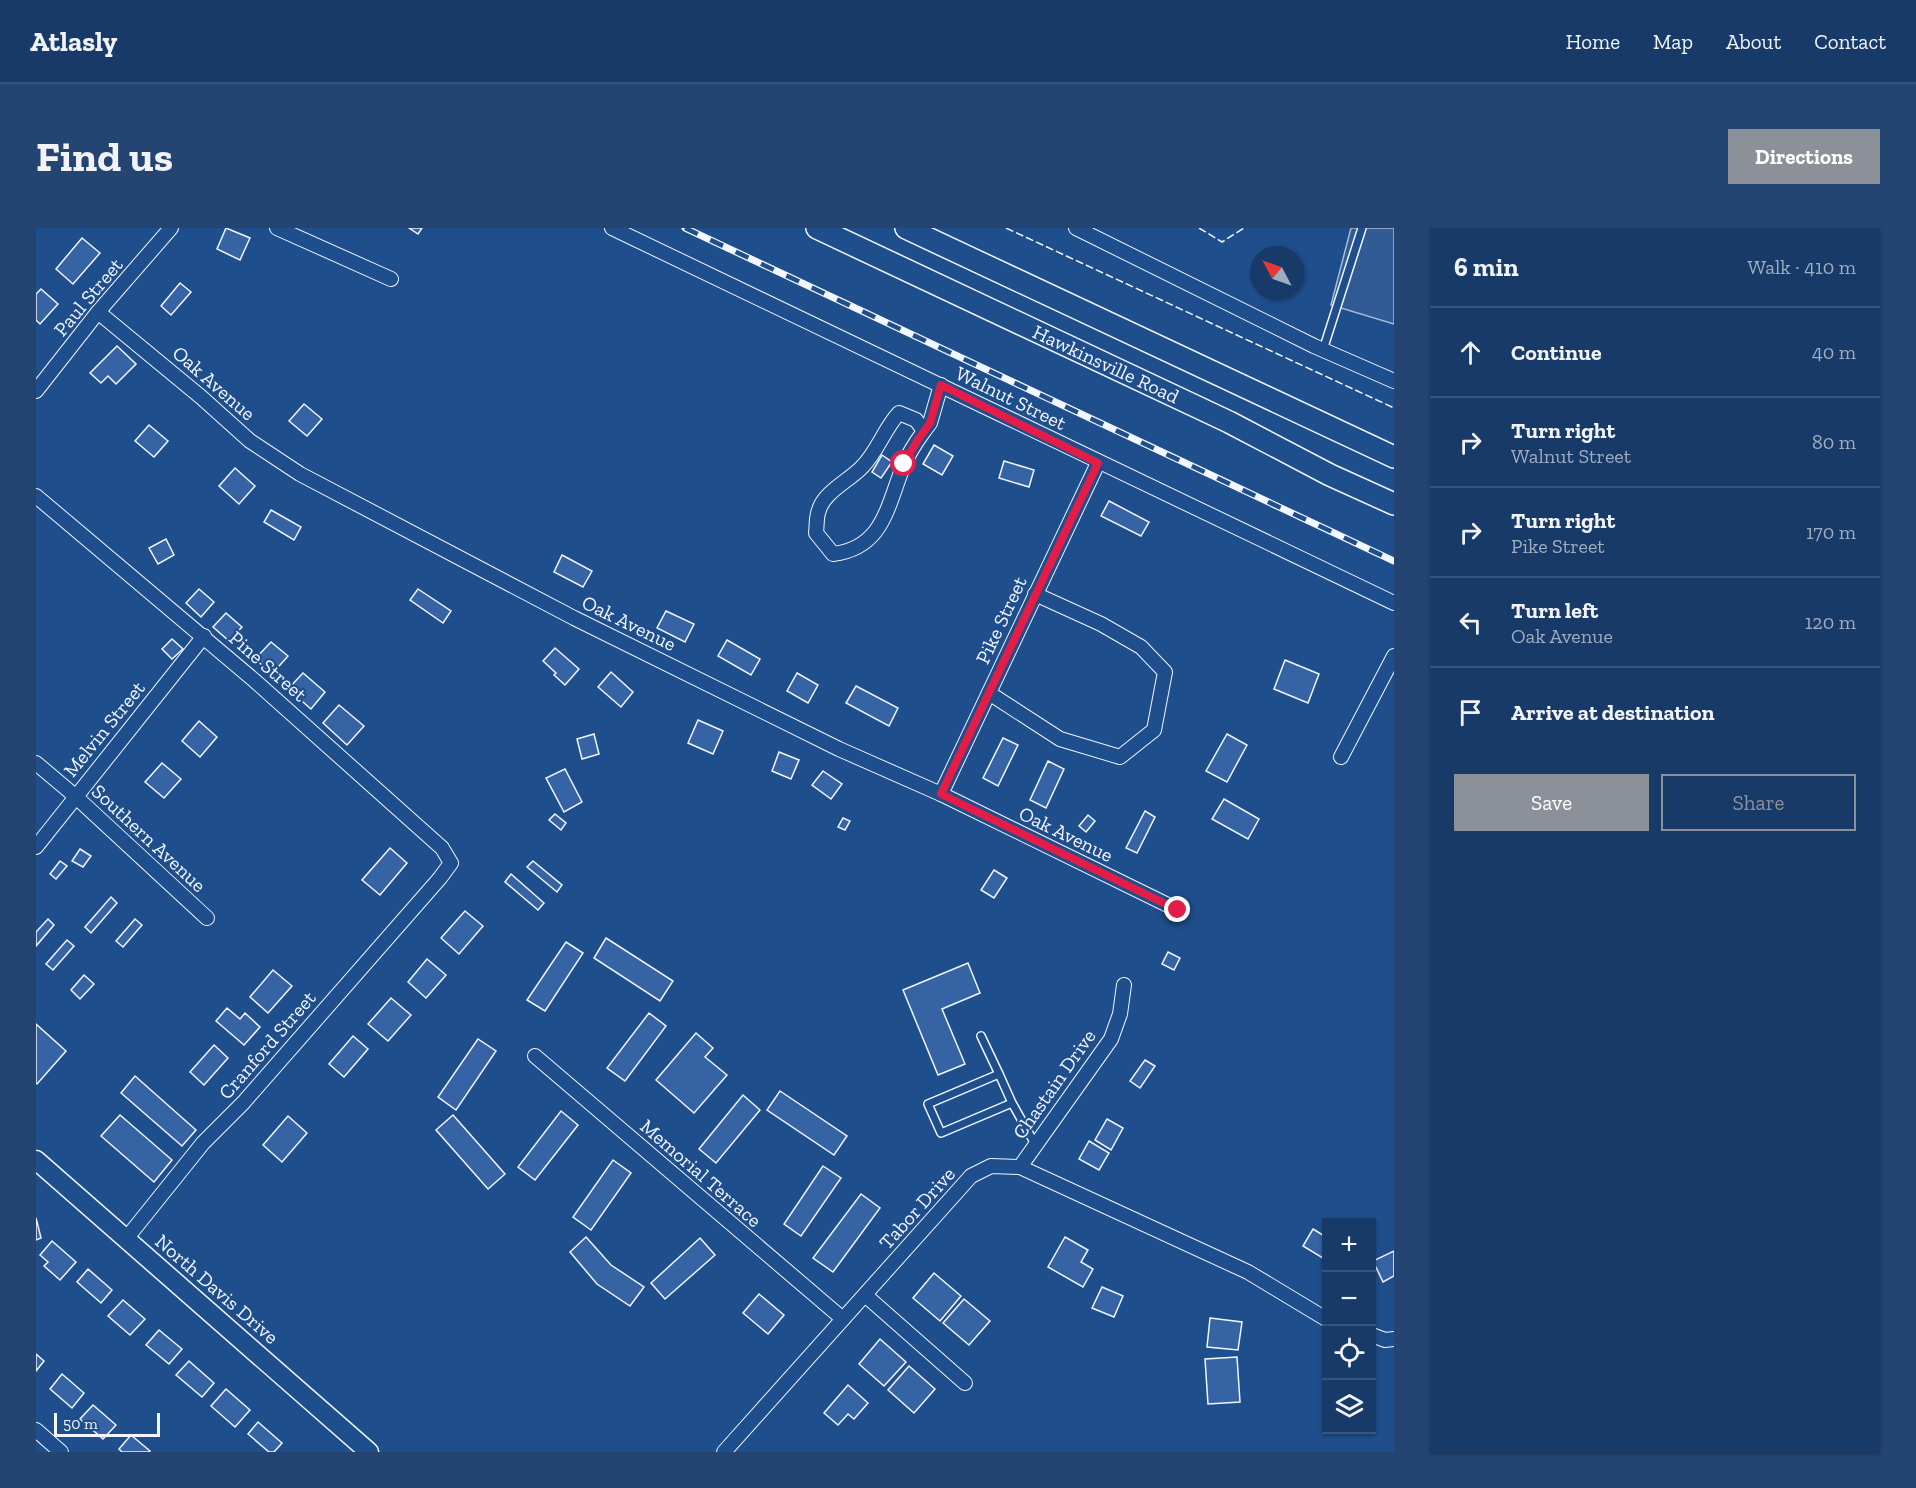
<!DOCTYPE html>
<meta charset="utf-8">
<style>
:root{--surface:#173a69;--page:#244571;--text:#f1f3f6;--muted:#9eadc0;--line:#36547d;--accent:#8c9099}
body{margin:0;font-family:"Zilla Slab",serif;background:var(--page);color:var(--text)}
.controls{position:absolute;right:18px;bottom:18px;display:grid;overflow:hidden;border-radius:0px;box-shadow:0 2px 4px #0004}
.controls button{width:54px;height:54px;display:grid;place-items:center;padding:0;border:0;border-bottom:2px solid var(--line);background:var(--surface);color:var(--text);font:30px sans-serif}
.compass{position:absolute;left:1214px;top:18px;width:54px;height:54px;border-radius:50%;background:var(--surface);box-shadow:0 2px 4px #0004;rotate:311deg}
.scale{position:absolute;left:18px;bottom:15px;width:106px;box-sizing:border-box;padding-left:6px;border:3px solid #f2f6ff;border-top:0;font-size:16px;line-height:21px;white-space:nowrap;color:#f2f6ff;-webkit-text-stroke:4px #1f4e8c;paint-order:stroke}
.stop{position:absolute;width:18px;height:18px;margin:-14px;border:4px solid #e11d48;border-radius:50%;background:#fff}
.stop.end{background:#e11d48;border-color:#fff;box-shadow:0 2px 6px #0008}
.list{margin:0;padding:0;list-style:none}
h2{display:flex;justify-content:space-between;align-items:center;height:78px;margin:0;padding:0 24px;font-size:26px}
h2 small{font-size:20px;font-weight:400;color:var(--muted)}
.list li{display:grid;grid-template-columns:39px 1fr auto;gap:18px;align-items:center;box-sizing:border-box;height:90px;padding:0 24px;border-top:2px solid var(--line)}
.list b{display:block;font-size:22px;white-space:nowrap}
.list p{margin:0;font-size:20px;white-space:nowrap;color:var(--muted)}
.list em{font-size:20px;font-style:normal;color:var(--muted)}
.actions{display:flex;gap:12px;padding:18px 24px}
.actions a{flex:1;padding:14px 0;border:2px solid var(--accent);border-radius:0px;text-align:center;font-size:21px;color:var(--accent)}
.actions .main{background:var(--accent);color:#fff}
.icon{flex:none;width:33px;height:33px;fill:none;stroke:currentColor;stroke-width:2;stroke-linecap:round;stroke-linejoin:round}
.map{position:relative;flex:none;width:1358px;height:1224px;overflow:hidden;border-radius:0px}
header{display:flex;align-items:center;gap:36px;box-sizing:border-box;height:84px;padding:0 30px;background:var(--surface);border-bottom:2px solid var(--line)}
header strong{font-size:28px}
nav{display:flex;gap:33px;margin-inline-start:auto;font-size:21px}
.intro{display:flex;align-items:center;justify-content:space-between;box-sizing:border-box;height:144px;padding:0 36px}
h1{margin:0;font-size:42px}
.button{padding:15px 27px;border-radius:0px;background:var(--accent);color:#fff;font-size:21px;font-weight:700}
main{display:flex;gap:36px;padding:0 36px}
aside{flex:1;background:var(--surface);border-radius:0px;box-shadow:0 2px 4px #0004}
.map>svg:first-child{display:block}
</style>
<header>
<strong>Atlasly</strong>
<nav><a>Home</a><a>Map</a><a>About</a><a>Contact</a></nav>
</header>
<div class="intro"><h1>Find us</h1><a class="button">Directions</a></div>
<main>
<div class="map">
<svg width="1358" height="1224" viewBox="0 0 1358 1224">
<rect width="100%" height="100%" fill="#1f4e8c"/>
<path fill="#305b95" stroke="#a8bbd7" stroke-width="1.5" d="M1315,0H1358V96L1295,77Z"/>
<g fill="#3563a3" stroke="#f2f6ff" stroke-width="1.5">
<path d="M190,0L214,10L204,32L181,21Z"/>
<path d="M373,0H386L382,6Z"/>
<path d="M46,10L64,25L37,56L20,41Z"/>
<path d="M144,55L155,64L135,87L125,78Z"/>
<path d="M5,61L22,76L4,96L0,92V66Z"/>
<path d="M81,118L100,136L80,156L72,148L65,155L54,145Z"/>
<path d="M268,176L286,191L271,208L253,193Z"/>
<path d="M113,197L132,213L118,229L99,213Z"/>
<path d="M898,217L917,228L906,247L887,236Z"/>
<path d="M846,227L856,234L845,250L836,244Z"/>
<path d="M968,233L998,242L993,259L963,250Z"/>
<path d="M199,240L219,258L203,276L183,258Z"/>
<path d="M1073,273L1113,294L1105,308L1065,288Z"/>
<path d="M235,282L265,299L258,312L228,294Z"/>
<path d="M130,311L138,327L122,336L113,320Z"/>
<path d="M526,327L556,343L547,359L518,344Z"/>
<path d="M163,361L178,374L165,389L150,375Z"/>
<path d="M382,361L415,383L407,395L374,372Z"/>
<path d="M630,383L658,396L649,414L621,400Z"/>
<path d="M190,385L206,399L193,413L177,399Z"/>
<path d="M136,411L147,421L136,431L126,421Z"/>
<path d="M691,412L724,431L715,447L682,428Z"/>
<path d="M235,414L252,428L236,446L219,431Z"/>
<path d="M519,420L543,441L529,457L518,447L520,445L507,433Z"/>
<path d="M1249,432L1283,446L1272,475L1238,461Z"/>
<path d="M575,444L597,464L585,479L562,459Z"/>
<path d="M267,445L289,464L275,481L252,461Z"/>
<path d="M761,445L782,457L772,475L751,463Z"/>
<path d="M820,458L862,480L853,498L810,475Z"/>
<path d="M303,477L328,498L311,517L287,495Z"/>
<path d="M662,492L687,503L677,526L652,515Z"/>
<path d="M163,493L181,509L164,529L146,513Z"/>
<path d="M558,506L563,526L546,531L541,511Z"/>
<path d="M1191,506L1211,517L1191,554L1170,543Z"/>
<path d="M967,510L982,517L962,558L947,550Z"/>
<path d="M743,524L763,532L755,551L736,543Z"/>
<path d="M1012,533L1028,541L1010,580L994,572Z"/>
<path d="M126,535L145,551L128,570L109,554Z"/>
<path d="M529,541L546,574L528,584L510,550Z"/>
<path d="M787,543L806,556L795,571L776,557Z"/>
<path d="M1188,571L1223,591L1212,611L1176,591Z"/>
<path d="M1109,583L1119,589L1101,625L1090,620Z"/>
<path d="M519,586L530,595L525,602L513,592Z"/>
<path d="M1052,587L1059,593L1050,604L1043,598Z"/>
<path d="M807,590L814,593L809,602L802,599Z"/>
<path d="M354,620L371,635L344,667L326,652Z"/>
<path d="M44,621L55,628L47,639L36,633Z"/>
<path d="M24,633L31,638L20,651L14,646Z"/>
<path d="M497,633L526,657L521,664L491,639Z"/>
<path d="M958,642L971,650L958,670L945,662Z"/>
<path d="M475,646L508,675L502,682L469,654Z"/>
<path d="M75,669L81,675L55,705L49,699Z"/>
<path d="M429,683L447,698L423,726L405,710Z"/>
<path d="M12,691L18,697L0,718V704Z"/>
<path d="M99,691L106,697L87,719L80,713Z"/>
<path d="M570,710L637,753L624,773L558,730Z"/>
<path d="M31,712L38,718L17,742L10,736Z"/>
<path d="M530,714L547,725L509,783L491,772Z"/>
<path d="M1132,724L1144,730L1138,742L1126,736Z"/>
<path d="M391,731L410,747L390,770L372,754Z"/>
<path d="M932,735L944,765L906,781L929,836L902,847L867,762Z"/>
<path d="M237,742L256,758L232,785L214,769Z"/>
<path d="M48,747L58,756L44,771L35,762Z"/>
<path d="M355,770L375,787L352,813L332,796Z"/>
<path d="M191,780L204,791L209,785L224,799L208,817L180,793Z"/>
<path d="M613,785L630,798L589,853L571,840Z"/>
<path d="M0,796L30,823L1,856L0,855Z"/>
<path d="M660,805L677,820L669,829L691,847L658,885L620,852Z"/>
<path d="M317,808L332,821L308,849L293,836Z"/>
<path d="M442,811L460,823L420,882L402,869Z"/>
<path d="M178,817L192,830L168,857L154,844Z"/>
<path d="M1109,832L1119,838L1104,860L1094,853Z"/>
<path d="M99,848L160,902L146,918L85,865Z"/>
<path d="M744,863L811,908L798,927L731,882Z"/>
<path d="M707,867L724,882L680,935L663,921Z"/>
<path d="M525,883L542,897L499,952L482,939Z"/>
<path d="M84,887L136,932L118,954L65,908Z"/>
<path d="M417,887L469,946L452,961L400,902Z"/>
<path d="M252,888L271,905L246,934L227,917Z"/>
<path d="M1071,891L1087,900L1075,922L1059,912Z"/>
<path d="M1053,913L1073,925L1063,942L1043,931Z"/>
<path d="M577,932L595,945L555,1002L537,989Z"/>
<path d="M787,938L805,950L765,1008L748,996Z"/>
<path d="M825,966L844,980L797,1044L777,1030Z"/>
<path d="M0,990L5,1010L0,1012Z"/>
<path d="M1277,1001L1290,1009V1032L1267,1018Z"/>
<path d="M550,1009L575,1037L608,1059L594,1078L561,1056L534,1024Z"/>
<path d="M1029,1009L1052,1022L1045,1034L1057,1041L1047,1059L1012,1039Z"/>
<path d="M664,1010L679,1027L629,1071L615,1055Z"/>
<path d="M16,1013L40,1034L24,1052L8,1038L12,1034L4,1027Z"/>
<path d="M1358,1023V1048L1347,1054L1337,1033Z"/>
<path d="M52,1041L76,1062L65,1075L41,1054Z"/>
<path d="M898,1045L925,1068L904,1093L877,1070Z"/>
<path d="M1066,1059L1087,1068L1078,1089L1056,1080Z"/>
<path d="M723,1066L748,1087L732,1106L707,1085Z"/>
<path d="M928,1071L954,1093L933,1117L907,1095Z"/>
<path d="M87,1072L109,1091L94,1107L72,1088Z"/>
<path d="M1174,1090L1206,1094L1202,1122L1171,1119Z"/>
<path d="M123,1102L146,1121L133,1136L110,1117Z"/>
<path d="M844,1111L870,1134L848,1158L823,1136Z"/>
<path d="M0,1126L8,1133L0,1143Z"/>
<path d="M1201,1129L1204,1174L1172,1176L1169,1131Z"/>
<path d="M153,1133L178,1155L166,1169L140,1147Z"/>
<path d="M873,1138L899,1161L878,1185L852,1162Z"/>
<path d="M26,1146L48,1165L36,1180L14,1161Z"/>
<path d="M812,1157L832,1175L818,1191L812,1186L802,1197L788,1185Z"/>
<path d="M190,1161L214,1182L199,1199L175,1178Z"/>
<path d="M57,1177L80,1197L67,1211L44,1191Z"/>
<path d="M222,1194L246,1215L238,1224H233L212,1206Z"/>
<path d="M95,1207L114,1223L113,1224H86L83,1221Z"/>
</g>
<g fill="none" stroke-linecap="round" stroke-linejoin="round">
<defs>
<g id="lane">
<path d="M1287,122L1326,0"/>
<path d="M945,808L963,846"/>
<path d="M976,875L905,905L892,876L963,846L976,875L999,916"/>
</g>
<g id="street">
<path d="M241,0L355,51"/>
<path d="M576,0C837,124 1097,251 1358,375"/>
<path d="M1040,0L1278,118L1358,153"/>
<path d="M62,84L165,169L214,213L264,246L538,390L803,521L905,566L1142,682"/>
<path d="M0,163L62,84L135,0"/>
<path d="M863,185L880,192L888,203C880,214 872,226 867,239C851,279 847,320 797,326L780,305C781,298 780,289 783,282C788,264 814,252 826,239C842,223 848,201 863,185Z"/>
<path d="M888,203L894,195L905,157"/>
<path d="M0,268L219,453L406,620L415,635L404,650L207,875L167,915L90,1011"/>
<path d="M953,465L1024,511L1084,529L1118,502L1129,444L1105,419L1065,396L999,366"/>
<path d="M1305,529L1358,428"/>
<path d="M0,535L39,568L171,690"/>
<path d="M905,566L1062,235"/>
<path d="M0,619L168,408"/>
<path d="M499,828L807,1091"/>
<path d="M984,939L1075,811L1084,786L1088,757"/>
<path d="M829,1067L929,1155"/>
<path d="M1336,1107L1349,1112L1358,1111"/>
<path d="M0,1202L25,1224"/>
<path d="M688,1224L935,948L955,938L984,939L1212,1044L1290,1091"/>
</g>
<path id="secondary" d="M0,932L333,1224"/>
<g id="primary">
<path d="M781,0L1193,194L1294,247L1358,276"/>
<path d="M870,0L1358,229"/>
</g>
</defs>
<use href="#lane" stroke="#f2f6ff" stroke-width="10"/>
<use href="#street" stroke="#f2f6ff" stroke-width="16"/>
<use href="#secondary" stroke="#f2f6ff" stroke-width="21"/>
<use href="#primary" stroke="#f2f6ff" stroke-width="24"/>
<use href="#lane" stroke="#1f4e8c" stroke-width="7"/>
<use href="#street" stroke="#1f4e8c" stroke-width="14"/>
<use href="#secondary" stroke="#1f4e8c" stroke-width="18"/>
<use href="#primary" stroke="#1f4e8c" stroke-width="21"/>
<defs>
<path id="rail" d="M649,0L1358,333"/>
</defs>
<use href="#rail" stroke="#f2f6ff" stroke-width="7"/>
<use href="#rail" stroke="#1f4e8c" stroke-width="4.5" stroke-dasharray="14" stroke-linecap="butt"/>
<g stroke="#f2f6ff" stroke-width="1.5" stroke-dasharray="8 3" stroke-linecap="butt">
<path d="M970,0L1358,180"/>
<path d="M1163,0L1186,14L1208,0"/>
</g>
</g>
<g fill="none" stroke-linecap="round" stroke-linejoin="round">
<path stroke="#e11d48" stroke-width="8" d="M868,236L881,213L894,195L905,157L1062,235L905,566L1142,682"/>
</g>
<g text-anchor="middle" stroke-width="4.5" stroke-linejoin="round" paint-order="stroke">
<g font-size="20" fill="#f2f6ff" stroke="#1f4e8c">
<text transform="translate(52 69) rotate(-50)" y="7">Paul Street</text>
<text transform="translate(1070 136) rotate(25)" y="7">Hawkinsville Road</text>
<text transform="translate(178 155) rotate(41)" y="7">Oak Avenue</text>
<text transform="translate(975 170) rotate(26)" y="7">Walnut Street</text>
<text transform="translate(965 392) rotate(-65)" y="7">Pike Street</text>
<text transform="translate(593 395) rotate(26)" y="7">Oak Avenue</text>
<text transform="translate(232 438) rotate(41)" y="7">Pine Street</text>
<text transform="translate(68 501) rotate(-51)" y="7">Melvin Street</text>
<text transform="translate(1030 606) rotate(26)" y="7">Oak Avenue</text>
<text transform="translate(113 610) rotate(43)" y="7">Southern Avenue</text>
<text transform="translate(231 817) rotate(-49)" y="7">Cranford Street</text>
<text transform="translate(1018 856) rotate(-55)" y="7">Chastain Drive</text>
<text transform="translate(665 945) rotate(41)" y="7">Memorial Terrace</text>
<text transform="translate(881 980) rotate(-48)" y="7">Tabor Drive</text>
<text transform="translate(181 1061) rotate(41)" y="7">North Davis Drive</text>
</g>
</g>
</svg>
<div class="controls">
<button>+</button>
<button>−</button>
<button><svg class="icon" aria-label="locate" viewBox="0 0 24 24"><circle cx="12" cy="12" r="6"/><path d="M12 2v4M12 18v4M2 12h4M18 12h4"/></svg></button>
<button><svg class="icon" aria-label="layers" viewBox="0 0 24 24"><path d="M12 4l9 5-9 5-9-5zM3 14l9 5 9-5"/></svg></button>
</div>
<svg class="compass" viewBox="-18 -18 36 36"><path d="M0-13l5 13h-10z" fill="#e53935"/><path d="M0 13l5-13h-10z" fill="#9eadc0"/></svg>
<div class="scale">50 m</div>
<div class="stop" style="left:868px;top:236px"></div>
<div class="stop end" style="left:1142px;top:682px"></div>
</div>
<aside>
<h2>6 min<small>Walk · 410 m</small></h2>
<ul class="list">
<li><svg class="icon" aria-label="ahead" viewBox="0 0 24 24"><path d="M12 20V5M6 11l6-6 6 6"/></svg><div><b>Continue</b></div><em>40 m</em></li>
<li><svg class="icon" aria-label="right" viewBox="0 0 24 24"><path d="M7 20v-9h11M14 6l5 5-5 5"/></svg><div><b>Turn right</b><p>Walnut Street</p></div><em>80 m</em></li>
<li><svg class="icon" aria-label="right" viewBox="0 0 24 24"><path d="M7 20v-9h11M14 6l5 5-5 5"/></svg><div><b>Turn right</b><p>Pike Street</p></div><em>170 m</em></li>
<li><svg class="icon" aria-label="left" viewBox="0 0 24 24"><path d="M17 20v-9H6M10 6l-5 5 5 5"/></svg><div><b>Turn left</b><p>Oak Avenue</p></div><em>120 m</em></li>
<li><svg class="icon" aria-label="arrive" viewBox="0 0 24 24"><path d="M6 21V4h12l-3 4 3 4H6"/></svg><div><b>Arrive at destination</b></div></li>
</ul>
<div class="actions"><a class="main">Save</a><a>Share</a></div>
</aside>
</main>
